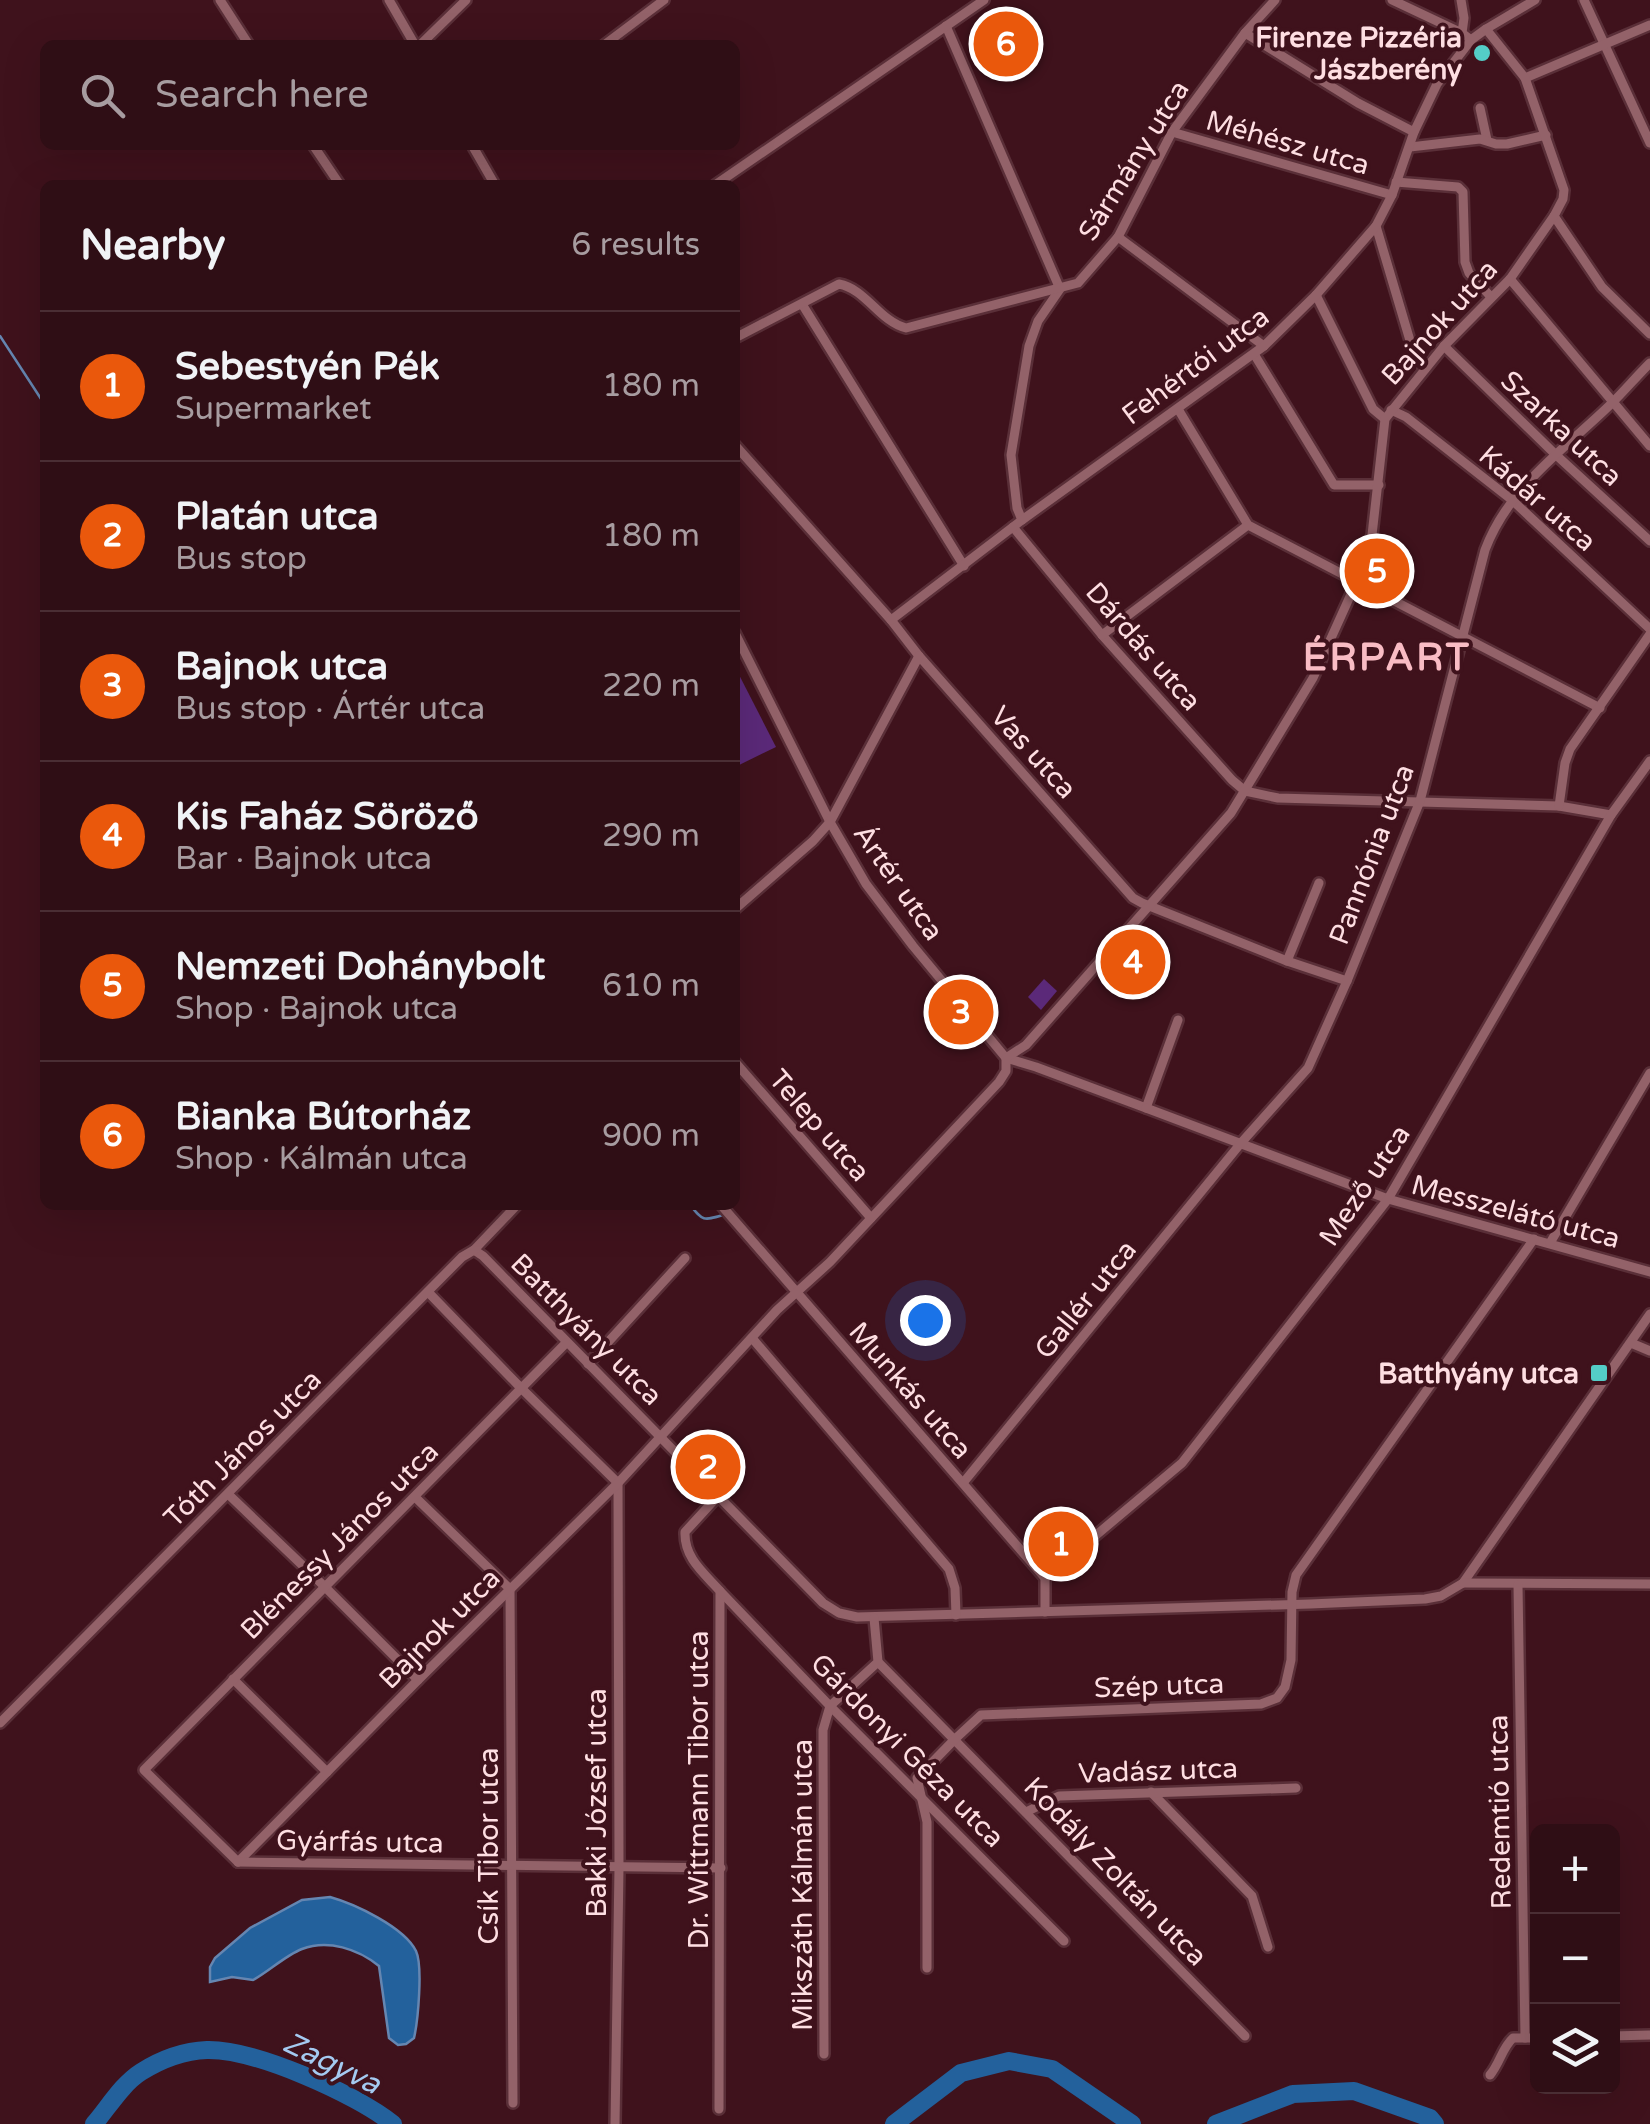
<!DOCTYPE html>
<meta charset="utf-8">
<style>
:root{--surface:#2f0e15;--page:#3b1c22;--text:#f1f3f6;--muted:#a79ca0;--line:#4a2e34;--accent:#ea580c}
body{margin:0;font-family:"Varela Round",sans-serif;background:var(--page);color:var(--text)}
.controls{position:absolute;right:30px;bottom:30px;display:grid;overflow:hidden;border-radius:15px;box-shadow:0 10px 40px #0002}
.controls button{width:90px;height:90px;display:grid;place-items:center;padding:0;border:0;border-bottom:2px solid var(--line);background:var(--surface);color:var(--text);font:50px sans-serif}
.you{position:absolute;left:925px;top:1320px;width:35px;height:35px;margin:-25px;border:8px solid #fff;border-radius:50%;background:#1a73e8;box-shadow:0 0 0 15px #1a73e833}
.badge{display:grid;place-items:center;width:65px;height:65px;border-radius:50%;background:var(--accent);color:#fff;font-size:32px;font-weight:700}
.pin{position:absolute;translate:-50% -50%;border:5px solid #fff;box-shadow:0 2px 10px #0006}
.list{margin:0;padding:0;list-style:none}
h2{display:flex;justify-content:space-between;align-items:center;height:130px;margin:0;padding:0 40px;font-size:42px}
h2 small{font-size:32px;font-weight:400;color:var(--muted)}
.list li{display:grid;grid-template-columns:65px 1fr auto;gap:30px;align-items:center;box-sizing:border-box;height:150px;padding:0 40px;border-top:2px solid var(--line)}
.list b{display:block;font-size:38px;white-space:nowrap}
.list p{margin:0;font-size:32px;white-space:nowrap;color:var(--muted)}
.list em{font-size:32px;font-style:normal;color:var(--muted)}
.icon{flex:none;width:55px;height:55px;fill:none;stroke:currentColor;stroke-width:2;stroke-linecap:round;stroke-linejoin:round}
.map{position:relative;flex:none;width:1650px;height:2124px;overflow:hidden}
.search{position:absolute;background:var(--surface);box-shadow:0 10px 40px #0002;left:40px;top:40px;width:700px;height:110px;display:flex;align-items:center;gap:25px;box-sizing:border-box;padding:0 35px;border-radius:15px;color:var(--muted);font-size:38px}
.panel{position:absolute;background:var(--surface);box-shadow:0 10px 40px #0002;left:40px;top:180px;width:700px;height:1030px;border-radius:15px}
.map>svg:first-child{display:block}
</style>
<div class="map">
<svg width="1650" height="2124" viewBox="0 0 1650 2124">
<rect width="100%" height="100%" fill="#3f121c"/>
<g fill="#5b2979">
<path d="M735,667L776,747L735,767Z"/>
<path d="M1044,979L1057,991L1041,1010L1028,997Z"/>
</g>
<path fill="#23619c" stroke="#6586b1" stroke-width="2.5" d="M330,1897C355,1904 404,1927 416,1951C423,1966 418,2021 414,2038L406,2044L398,2045L389,2038L379,1966C358,1949 328,1939 302,1949C286,1955 268,1972 253,1980L232,1977L210,1982V1967L215,1958L250,1928L302,1900Z"/>
<g fill="none" stroke-linecap="round" stroke-linejoin="round">
<g stroke="#6586b1" stroke-width="2.5">
<path d="M0,336L45,405"/>
<path d="M690,1205C703,1221 703,1221 723,1215"/>
</g>
<g stroke="#23619c" stroke-width="18">
<path d="M94,2124C108,2108 122,2084 141,2072C160,2060 184,2051 207,2050C255,2049 356,2094 393,2124"/>
<path d="M894,2124L961,2073L1009,2061L1052,2069L1132,2124"/>
<path d="M1216,2124L1293,2094L1354,2091L1430,2118L1435,2124"/>
</g>
<defs>
<g id="minor">
<path d="M220,0L249,45"/>
<path d="M389,0L415,45"/>
<path d="M1392,0L1462,33L1471,40"/>
<path d="M1461,0L1464,18L1462,33"/>
<path d="M1584,0L1650,143"/>
<path d="M946,26L1060,289L1038,321L1029,346L1011,455L1017,508L1022,520"/>
<path d="M1245,33L1358,103L1414,132"/>
<path d="M420,45L466,0"/>
<path d="M604,45L664,0"/>
<path d="M1525,78L1650,25"/>
<path d="M1480,108L1487,140"/>
<path d="M1172,132L1392,195"/>
<path d="M313,145L340,185"/>
<path d="M472,145L495,185"/>
<path d="M1410,147L1480,139L1496,144H1507L1546,135"/>
<path d="M1396,182L1458,187L1463,192L1465,262L1469,273L1491,297"/>
<path d="M715,185L984,0"/>
<path d="M1554,216L1602,287L1650,334"/>
<path d="M1376,226L1414,354L1425,369"/>
<path d="M1118,237L1264,346"/>
<path d="M1510,279L1650,446"/>
<path d="M1316,295L1373,409L1385,419"/>
<path d="M802,304L964,566"/>
<path d="M735,338L839,284C866,289 879,321 906,328L1078,283L1118,237L1172,132L1245,33L1275,0"/>
<path d="M1444,346L1555,454L1650,541"/>
<path d="M1254,354L1334,485H1379"/>
<path d="M1178,409L1248,525L1600,708"/>
<path d="M1391,410L1406,417L1512,500L1650,629"/>
<path d="M735,445L891,620L919,656L1133,898L1142,903L1287,961L1347,981"/>
<path d="M1013,527L1102,635L1232,780L1245,791L1278,798L1559,806L1611,815"/>
<path d="M891,620L1022,520L1264,346L1316,295L1376,226L1392,195L1414,132L1437,84L1471,40L1486,29L1535,0"/>
<path d="M735,633L830,822L866,884L913,946L1006,1058L1036,1067L1146,1108L1178,1020"/>
<path d="M1102,635L1248,525"/>
<path d="M1559,806L1565,763L1570,749L1650,634"/>
<path d="M735,909L813,841L830,822L919,656"/>
<path d="M1287,961L1319,883"/>
<path d="M735,1062L871,1218"/>
<path d="M1146,1108L1388,1199L1650,1272"/>
<path d="M721,1205L1045,1578V1612"/>
<path d="M1550,1243L1650,1073"/>
<path d="M474,1250L483,1256L823,1603L839,1613L857,1617L1310,1604L1425,1599L1441,1596L1463,1583L1650,1314"/>
<path d="M428,1292L520,1387L618,1483L619,1868L615,2124"/>
<path d="M752,1338L949,1569L955,1588L956,1615"/>
<path d="M1631,1343L1650,1351"/>
<path d="M588,1364L685,1258"/>
<path d="M963,1483L1241,1143L1308,1068L1347,981L1420,801L1485,550C1509,486 1565,449 1612,403C1625,390 1637,376 1650,363"/>
<path d="M228,1494L324,1586L418,1680"/>
<path d="M718,1496L685,1532C684,1558 704,1573 720,1591L719,2109"/>
<path d="M415,1497L510,1589L513,2103"/>
<path d="M1045,1578L1182,1463L1388,1199L1611,815L1650,761"/>
<path d="M1463,1583L1650,1584"/>
<path d="M1518,1585L1525,2038"/>
<path d="M720,1591L830,1706L1064,1941"/>
<path d="M878,1662L1245,2036"/>
<path d="M233,1679L327,1772"/>
<path d="M0,1723L462,1257L474,1250L517,1205"/>
<path d="M1151,1792L1252,1896L1268,1947"/>
<path d="M1026,1812L1059,1796L1296,1788"/>
<path d="M238,1862L418,1680L618,1483L777,1310L830,1262L999,1082L1006,1071V1058L1026,1045L1231,813L1313,678L1356,583L1372,535L1385,419L1444,346L1510,279L1554,216L1563,199L1564,190L1525,78L1486,29"/>
<path d="M238,1862L144,1770L566,1343"/>
<path d="M238,1862L721,1868"/>
<path d="M927,1968V1822L917,1778L955,1739L981,1715L1261,1704L1277,1698L1285,1687L1291,1660L1292,1592L1296,1575L1534,1239"/>
<path d="M1612,2036L1650,2035"/>
<path d="M824,2054L823,1730L830,1706L878,1662L874,1618"/>
<path d="M1490,2075C1500,2063 1502,2048 1513,2038H1538"/>
</g>
</defs>
<use href="#minor" stroke="#5a2f38" stroke-width="14"/>
<use href="#minor" stroke="#936269" stroke-width="9"/>
</g>
<g fill="#54cdc7" stroke="#3f121c" stroke-width="4">
<circle cx="1482" cy="53" r="10"/>
<rect x="1589" y="1363" width="20" height="20" rx="5"/>
</g>
<g text-anchor="middle" stroke-width="8" stroke-linejoin="round" paint-order="stroke">
<g font-size="28" font-weight="bold" fill="#fedee2" stroke="#3f121c" text-anchor="end">
<text x="1462" y="47">Firenze Pizzéria<tspan x="1462" dy="32">Jászberény</tspan></text>
<text x="1579" y="1383">Batthyány utca</text>
</g>
<g font-size="28" fill="#fedee2" stroke="#3f121c">
<text transform="translate(1288 142) rotate(16)" y="10">Méhész utca</text>
<text transform="translate(1133 160) rotate(-58)" y="10">Sármány utca</text>
<text transform="translate(1439 322) rotate(-48)" y="10">Bajnok utca</text>
<text transform="translate(1195 365) rotate(-37)" y="10">Fehértói utca</text>
<text transform="translate(1562 428) rotate(43)" y="10">Szarka utca</text>
<text transform="translate(1538 498) rotate(41)" y="10">Kádár utca</text>
<text transform="translate(1144 646) rotate(49)" y="10">Dárdás utca</text>
<text transform="translate(1034 752) rotate(48)" y="10">Vas utca</text>
<text transform="translate(1371 854) rotate(-69)" y="10">Pannónia utca</text>
<text transform="translate(899 882) rotate(55)" y="10">Ártér utca</text>
<text transform="translate(820 1125) rotate(49)" y="10">Telep utca</text>
<text transform="translate(1364 1185) rotate(-56)" y="10">Mező utca</text>
<text transform="translate(1516 1211) rotate(15)" y="10">Messzelátó utca</text>
<text transform="translate(1085 1299) rotate(-51)" y="10">Gallér utca</text>
<text transform="translate(587 1329) rotate(45)" y="10">Batthyány utca</text>
<text transform="translate(911 1390) rotate(49)" y="10">Munkás utca</text>
<text transform="translate(242 1448) rotate(-45)" y="10">Tóth János utca</text>
<text transform="translate(339 1540) rotate(-45)" y="10">Blénessy János utca</text>
<text transform="translate(439 1628) rotate(-45)" y="10">Bajnok utca</text>
<text transform="translate(1159 1685) rotate(-2)" y="10">Szép utca</text>
<text transform="translate(908 1750) rotate(45)" y="10">Gárdonyi Géza utca</text>
<text transform="translate(1158 1770) rotate(-2)" y="10">Vadász utca</text>
<text transform="translate(698 1790) rotate(-90)" y="10">Dr. Wittmann Tibor utca</text>
<text transform="translate(596 1803) rotate(-90)" y="10">Bakki József utca</text>
<text transform="translate(1499 1812) rotate(-91)" y="10">Redemtió utca</text>
<text transform="translate(360 1841) rotate(1)" y="10">Gyárfás utca</text>
<text transform="translate(488 1846) rotate(-90)" y="10">Csík Tibor utca</text>
<text transform="translate(1116 1871) rotate(46)" y="10">Kodály Zoltán utca</text>
<text transform="translate(802 1885) rotate(-90)" y="10">Mikszáth Kálmán utca</text>
</g>
<g font-size="30" font-style="italic" fill="#a4caf1" stroke="#3f121c">
<text transform="translate(332 2063) rotate(26)" y="10">Zagyva</text>
</g>
<g font-size="38" font-weight="bold" letter-spacing="2.5" fill="#f9bcc4" stroke="#3f121c">
<text x="1387" y="670">ÉRPART</text>
</g>
</g>
</svg>
<div class="controls">
<button>+</button>
<button>−</button>
<button><svg class="icon" aria-label="layers" viewBox="0 0 24 24"><path d="M12 4l9 5-9 5-9-5zM3 14l9 5 9-5"/></svg></button>
</div>
<div class="you"></div>
<div class="pin badge" style="left:1061px;top:1544px">1</div>
<div class="pin badge" style="left:708px;top:1467px">2</div>
<div class="pin badge" style="left:961px;top:1012px">3</div>
<div class="pin badge" style="left:1133px;top:962px">4</div>
<div class="pin badge" style="left:1377px;top:571px">5</div>
<div class="pin badge" style="left:1006px;top:44px">6</div>
<div class="search"><svg class="icon" aria-label="search" viewBox="0 0 24 24"><circle cx="10" cy="10" r="6"/><path d="M15 15l6 6"/></svg>Search here</div>
<section class="panel">
<h2>Nearby<small>6 results</small></h2>
<ul class="list">
<li><span class="badge">1</span><div><b>Sebestyén Pék</b><p>Supermarket</p></div><em>180 m</em></li>
<li><span class="badge">2</span><div><b>Platán utca</b><p>Bus stop</p></div><em>180 m</em></li>
<li><span class="badge">3</span><div><b>Bajnok utca</b><p>Bus stop · Ártér utca</p></div><em>220 m</em></li>
<li><span class="badge">4</span><div><b>Kis Faház Söröző</b><p>Bar · Bajnok utca</p></div><em>290 m</em></li>
<li><span class="badge">5</span><div><b>Nemzeti Dohánybolt</b><p>Shop · Bajnok utca</p></div><em>610 m</em></li>
<li><span class="badge">6</span><div><b>Bianka Bútorház</b><p>Shop · Kálmán utca</p></div><em>900 m</em></li>
</ul>
</section>
</div>
